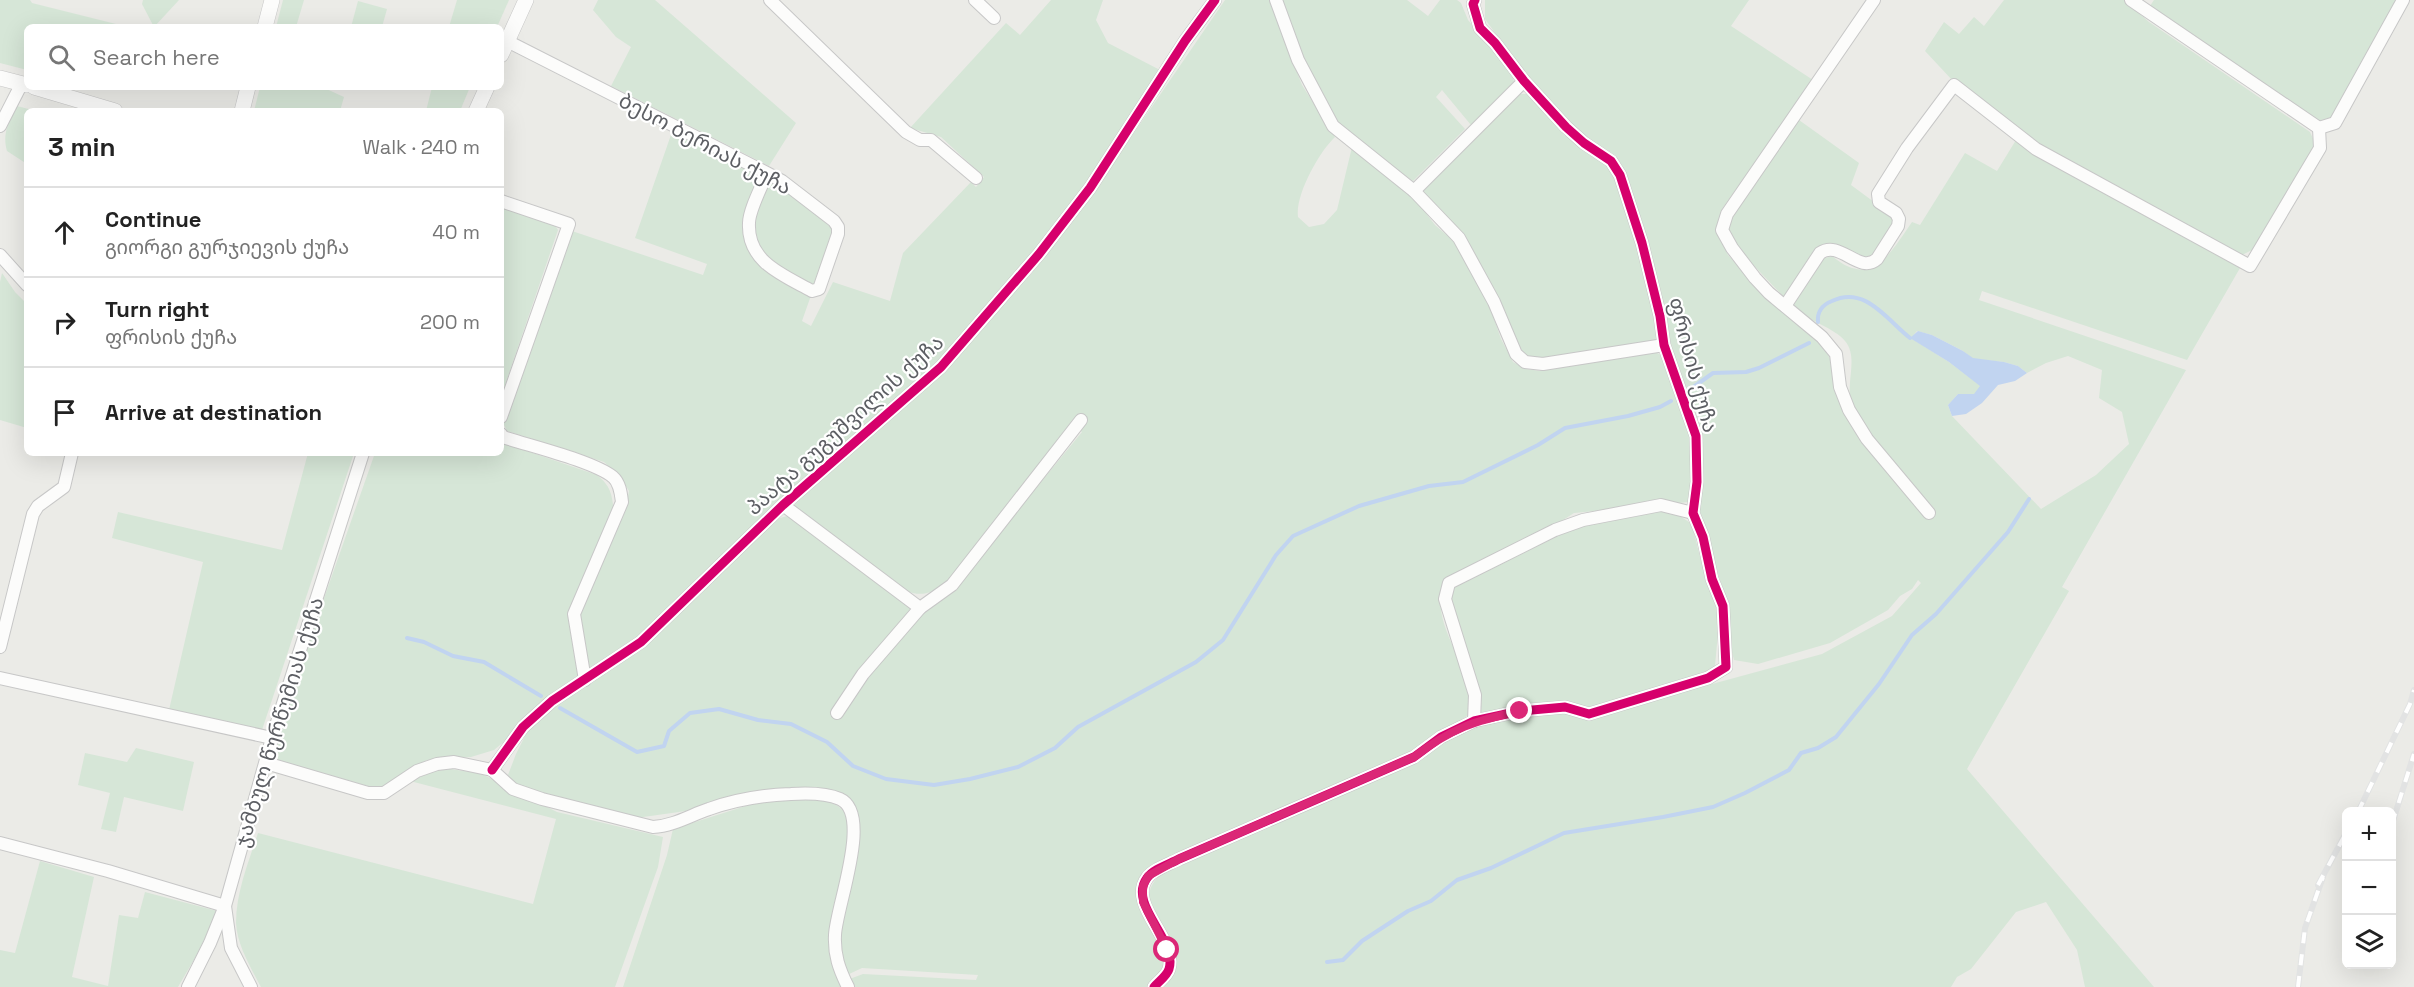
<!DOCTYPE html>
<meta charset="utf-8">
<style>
:root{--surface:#fff;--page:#f6f6f6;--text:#222;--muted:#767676;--line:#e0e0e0}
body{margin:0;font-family:"Space Grotesk","Noto Sans Georgian",sans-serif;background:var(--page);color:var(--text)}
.controls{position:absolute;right:18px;bottom:18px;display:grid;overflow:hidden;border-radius:9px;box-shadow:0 6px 24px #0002}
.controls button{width:54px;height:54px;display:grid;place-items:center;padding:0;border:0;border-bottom:2px solid var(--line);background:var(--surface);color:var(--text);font:30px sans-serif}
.stop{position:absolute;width:18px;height:18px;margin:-14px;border:4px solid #db2777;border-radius:50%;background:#fff}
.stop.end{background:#db2777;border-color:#fff;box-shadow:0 2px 6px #0008}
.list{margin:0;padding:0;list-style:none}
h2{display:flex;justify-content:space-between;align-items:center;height:78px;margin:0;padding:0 24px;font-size:26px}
h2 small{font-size:20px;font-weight:400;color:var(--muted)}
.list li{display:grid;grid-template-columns:39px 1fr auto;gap:18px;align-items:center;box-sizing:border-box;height:90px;padding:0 24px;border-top:2px solid var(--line)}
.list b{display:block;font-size:22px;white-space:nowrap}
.list p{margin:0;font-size:20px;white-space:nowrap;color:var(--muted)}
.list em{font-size:20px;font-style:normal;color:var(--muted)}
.icon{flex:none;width:33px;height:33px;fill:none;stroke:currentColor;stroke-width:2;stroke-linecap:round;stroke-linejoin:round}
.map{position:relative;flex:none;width:2414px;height:987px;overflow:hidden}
.search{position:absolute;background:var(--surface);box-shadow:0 6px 24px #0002;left:24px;top:24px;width:480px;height:66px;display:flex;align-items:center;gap:15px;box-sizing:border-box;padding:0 21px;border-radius:9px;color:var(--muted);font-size:22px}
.panel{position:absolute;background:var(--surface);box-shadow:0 6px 24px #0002;left:24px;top:108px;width:480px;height:348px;border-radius:9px}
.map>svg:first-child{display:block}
</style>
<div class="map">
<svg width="2414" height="987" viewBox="0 0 2414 987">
<rect width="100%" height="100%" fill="#ebebe7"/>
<g fill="#d6e6d7" fill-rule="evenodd">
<path d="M0,0H30L32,3L128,27H27V70L0,63Z"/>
<path d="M143,0H179L154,27L142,4Z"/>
<path d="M283,0H304L296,27H276Z"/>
<path d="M457,0H509L497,27H449Z"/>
<path d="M598,0H655L796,123L769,166L611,86L631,47L616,37L593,10Z"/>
<path d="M1051,0H1103L1096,20L1108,43L1160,70L1091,178L1027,263L939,364L803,481L668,607L640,637L587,674L579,615L625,512L629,491L620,477L604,462L507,431L503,423L572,231L703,275L707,264L635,238L672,132L775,182L832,228L833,233L802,321L811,326L833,282L890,301L903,253L971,182L976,187L984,177L941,137L910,128L1006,23L1020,35Z"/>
<path d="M1225,0H1269L1302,85L1335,137C1319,152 1295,195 1298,217L1309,227L1324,224L1337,210L1352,147L1412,195L1435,225L1457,244L1490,307L1501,339L1513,362L1526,369L1540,371L1639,353H1657L1665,357C1682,407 1701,448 1689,502L1574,513L1552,527L1447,578C1426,614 1462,654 1470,689C1472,697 1471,706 1471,713L1414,754L1146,871L1139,878L1137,886L1164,952L1167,966L1150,987H851L847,980L863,974L976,980L978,975L862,968L847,975L838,931L859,827L857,814L847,797L814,789L721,800L686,811L629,819L517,786L508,775L516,754L527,732L555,704L622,659L777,519L787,516L796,519L909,606L911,611L866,675L923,611L954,588L1082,432L1074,426L944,585C929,594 921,597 904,590L796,510L794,502L945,368L1031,274L1090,197Z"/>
<path d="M1281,0H1407L1428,16L1440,0H1457L1461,3L1468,20L1513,74L1514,84L1471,125L1442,90L1436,97L1465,129L1413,181L1353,139L1337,124L1302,58Z"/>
<path d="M1485,0H1749L1731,26L1813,80L1722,209L1716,228L1728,255L1762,292L1823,345L1831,361L1837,396L1856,434L1926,518L1934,508C1907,478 1870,444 1853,408C1843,386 1860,359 1845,341C1836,329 1804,318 1790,307L1822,259L1832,256C1872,290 1891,252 1912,222L1920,225L1965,153L1997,171L2016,140L2240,268L2187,360L1982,291L1979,300L2186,370L2062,587L2069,591L1967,769L2154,987H2085L2077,950L2046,902L2016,912L1971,969L1957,977L1951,987H1162L1171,977L1149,903C1148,888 1153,882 1163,871L1477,725L1518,714L1566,710L1591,717L1822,654L1892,616L1921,583L1918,580L1912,589L1900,596L1888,610L1830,643L1758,664L1734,660L1731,648L1729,610L1699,509L1703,448L1670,342L1627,179L1615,155L1590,140L1570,123L1526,76L1485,19ZM1917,331L1932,335L1963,351L1973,359L2004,362L2018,366L2027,373L2046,363L2068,356L2102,370L2099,398L2122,412L2129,444L2096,475L2041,509L1952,416L1948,405L1958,394H1975L1981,386L1949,362L1911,338Z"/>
<path d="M2004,0H2124L2149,22L2310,132L2315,143L2312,152L2252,250L2242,255L2044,149L1953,81L1925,51L1944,22L1959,34L1974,17L1984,26Z"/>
<path d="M2154,0H2399L2333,117L2317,121L2150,6Z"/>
<path d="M358,1L387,9L382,27H351Z"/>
<path d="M260,87H322L344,97L340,111H254Z"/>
<path d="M432,87H470L460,111H426Z"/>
<path d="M1519,94H1528L1564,135L1609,166L1617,181L1637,244L1658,329L1659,337L1654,342L1546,360L1529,358L1519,350L1493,290L1424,194V188Z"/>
<path d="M17,106L36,111H27V164L7,151C2,132 9,123 17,106Z"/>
<path d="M1799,120L1859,163L1851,185L1893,216L1896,223L1872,259L1865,262L1828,245L1791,295L1783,296L1735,246L1727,230L1731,215Z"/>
<path d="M501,208L554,224L558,230L501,397Z"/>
<path d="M2,273L15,292L27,304V428L0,420V282Z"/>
<path d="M501,442L597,475C611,486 612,495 614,512L569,616L581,678L494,750L471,757L427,760L403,773L383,787L368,786L278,760L276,753L289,698L375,453H501Z"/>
<path d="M308,453H354L262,730L169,710L203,562L112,538L118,512L282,550Z"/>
<path d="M1651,511H1672L1689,522L1693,529L1705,576L1720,610L1715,666L1708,675L1593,710L1481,715C1481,708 1482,699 1480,692C1474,662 1442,614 1454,585L1571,527Z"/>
<path d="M136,748L194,762L183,811L124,797L116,832L101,829L110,793L78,785L85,753L127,762Z"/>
<path d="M451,769L482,774L557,812L663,837L658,867L615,987H261C251,968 237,945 236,923C236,892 249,861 258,833L533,904L556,819L410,781L435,771Z"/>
<path d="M802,797L822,799L838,806L847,814L851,834L832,924L831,961L842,987H623L667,855L673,829L755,803Z"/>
<path d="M40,861L94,877L72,977L108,986L119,915L138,918L145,892L217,911L206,939L178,987H0V950L15,953Z"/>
</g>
<path fill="#c1d4f0" d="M1918,331L1932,335L1963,351L1973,358L2004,362L2018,366L2027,373L2015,381L1998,385L1982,403L1966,414L1952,416L1948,405L1958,394H1974L1980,386L1949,362L1910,338Z"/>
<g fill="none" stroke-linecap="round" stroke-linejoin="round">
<g stroke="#c1d4f0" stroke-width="4">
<path d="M1818,322C1817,312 1822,305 1832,301C1865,285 1887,320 1910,338"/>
<path d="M1692,388L1713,373L1746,372L1759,368L1809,343"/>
<path d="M407,638L424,642L453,656L484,662L541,696"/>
<path d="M560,708L637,752L664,746L669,731L690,713L719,709L758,720L791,724L827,742L853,766L886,779L934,785L970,779L1018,767L1055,748L1078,727L1196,662L1223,640L1276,555L1293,536L1359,506L1429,486L1463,482L1538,445L1565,428L1628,416L1660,407L1671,401"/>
<path d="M1327,962L1343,960L1362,941L1408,911L1431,901L1457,880L1491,868L1564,833L1663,817L1713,807L1745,793L1789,770L1801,753L1818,748L1836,737L1879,684L1912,635L1936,614L2008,532L2029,499"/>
</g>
<defs>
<g id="minor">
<path d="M770,0L906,132L920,140H931L976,178"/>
<path d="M975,0L994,18"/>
<path d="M1276,0L1298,60L1333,126L1414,191L1459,238L1494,302L1516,354L1525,362L1543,364L1664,345"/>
<path d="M1874,0L1727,214L1722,230L1732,248L1755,278L1769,293L1822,337L1836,354L1840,387L1849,410L1867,439L1929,513"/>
<path d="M2131,0L2319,128"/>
<path d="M507,41L767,173L782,181L834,221L838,227V234L819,289L812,291C783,275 747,262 749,223C749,210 762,186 767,173"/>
<path d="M0,126L22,83"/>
<path d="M2319,128L2335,123L2403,0"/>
<path d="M1414,191L1524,81"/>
<path d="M501,201L569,224L501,417"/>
<path d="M0,255L27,285"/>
<path d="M1785,306L1820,253C1840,239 1859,275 1877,259L1898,226L1899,219L1896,213L1879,202L1878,194L1907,148L1954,85L2036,149L2250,266L2320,148L2319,128"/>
<path d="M501,434L503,437C530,446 593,461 613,477C620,483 621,494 622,502L574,614L585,680"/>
<path d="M783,505L920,608L952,585L1081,420"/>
<path d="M0,647L33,514L38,506L64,487L72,453"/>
<path d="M0,678L272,738"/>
<path d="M837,713L863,674L920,608"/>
<path d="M1474,721L1475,695L1445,599L1449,583L1555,530L1583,520L1661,505L1693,513"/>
<path d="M266,763L368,793H384L417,771L437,764L454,762L492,770L513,789L542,799L653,827C673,826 691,815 709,809C734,800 764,795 791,794C806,793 826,793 840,799C873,814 836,907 835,935C834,955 839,969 848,987"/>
<path d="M492,770L523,727L552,701L641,642L783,505L941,367L1039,254L1090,188L1185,41L1215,0"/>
<path d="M0,843L108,871L225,906L231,948L251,987"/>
<path d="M188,987L210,943L225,906L272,738L363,453"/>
<path d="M1154,987C1158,982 1167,976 1169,969C1178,940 1127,905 1147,878C1153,869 1170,864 1179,859L1414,757L1441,737L1474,721L1520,711L1565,707L1589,714L1708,678L1726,667L1723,606L1712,579L1703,537L1693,513L1697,482L1696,436L1664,345L1660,316L1642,243L1620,175L1611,161L1584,143L1566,127L1524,81L1495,43L1480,28L1473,4L1475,0"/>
</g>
<g id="tertiary">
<path d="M265,27L272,0"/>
<path d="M501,55L526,0"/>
<path d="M0,78L27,85"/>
<path d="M34,87L115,111"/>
<path d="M242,111L248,87"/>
<path d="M476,111L487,87"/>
</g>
</defs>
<use href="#minor" stroke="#c7c7c7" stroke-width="14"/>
<use href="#tertiary" stroke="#c7c7c7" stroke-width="16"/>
<use href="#minor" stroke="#fcfcfb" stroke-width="12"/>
<use href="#tertiary" stroke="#fcfcfb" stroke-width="15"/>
<defs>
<g id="rail">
<path d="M2358,812L2410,704L2414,690"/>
<path d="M2392,824L2414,754"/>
<path d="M2318,885L2346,833"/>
<path d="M2298,987L2305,928L2323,877"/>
</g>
</defs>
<use href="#rail" stroke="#e2e3e3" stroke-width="6"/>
<use href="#rail" stroke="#fff" stroke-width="4" stroke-dasharray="11" stroke-linecap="butt"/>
<defs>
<g id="cycleway">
<path d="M492,770L523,727L552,701L641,642L783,505L941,367L1039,254L1090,188L1185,41L1215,0"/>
<path d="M1154,987C1158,982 1167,976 1169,969C1178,940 1127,905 1147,878C1153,869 1170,864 1179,859L1414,757L1441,737L1474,721L1520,711L1565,707L1589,714L1708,678L1726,667L1723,606L1712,579L1703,537L1693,513L1697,482L1696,436L1664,345L1660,316L1642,243L1620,175L1611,161L1584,143L1566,127L1524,81L1495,43L1480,28L1473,4L1475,0"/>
</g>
</defs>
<use href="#cycleway" stroke="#fff" stroke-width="13"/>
<use href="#cycleway" stroke="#d6006c" stroke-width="9"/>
</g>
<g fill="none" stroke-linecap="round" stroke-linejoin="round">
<path stroke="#db2777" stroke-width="8" d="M1167,950L1143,902V886L1148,876L1179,859L1414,757C1452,728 1474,721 1520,711"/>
</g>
<g text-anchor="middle" stroke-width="4.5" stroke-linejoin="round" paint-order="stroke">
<g font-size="21" fill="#5d5f64" stroke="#fff">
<text transform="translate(705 144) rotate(28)" y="7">ბესო ბერიას ქუჩა</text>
<text transform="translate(1693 365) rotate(75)" y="7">ფრისის ქუჩა</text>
<text transform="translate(845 425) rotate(-42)" y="7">პაატა გუგუშვილის ქუჩა</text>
<text transform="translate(279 722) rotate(-73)" y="7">ჯამბულ წურწუმიას ქუჩა</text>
</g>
</g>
</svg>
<div class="controls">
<button>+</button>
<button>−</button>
<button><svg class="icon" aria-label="layers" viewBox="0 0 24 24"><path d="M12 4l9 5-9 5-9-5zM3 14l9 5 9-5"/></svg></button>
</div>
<div class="stop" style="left:1167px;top:950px"></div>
<div class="stop end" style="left:1520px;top:711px"></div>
<div class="search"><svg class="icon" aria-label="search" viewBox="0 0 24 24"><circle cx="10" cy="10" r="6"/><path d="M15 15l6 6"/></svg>Search here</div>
<section class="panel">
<h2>3 min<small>Walk · 240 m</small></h2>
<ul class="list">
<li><svg class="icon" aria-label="ahead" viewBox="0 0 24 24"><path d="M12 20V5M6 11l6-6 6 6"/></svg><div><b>Continue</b><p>გიორგი გურჯიევის ქუჩა</p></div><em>40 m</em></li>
<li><svg class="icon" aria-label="right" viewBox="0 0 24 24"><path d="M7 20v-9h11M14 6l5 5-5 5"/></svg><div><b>Turn right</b><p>ფრისის ქუჩა</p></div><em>200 m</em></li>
<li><svg class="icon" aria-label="arrive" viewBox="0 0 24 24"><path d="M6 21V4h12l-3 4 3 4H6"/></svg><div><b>Arrive at destination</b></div></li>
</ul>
</section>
</div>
